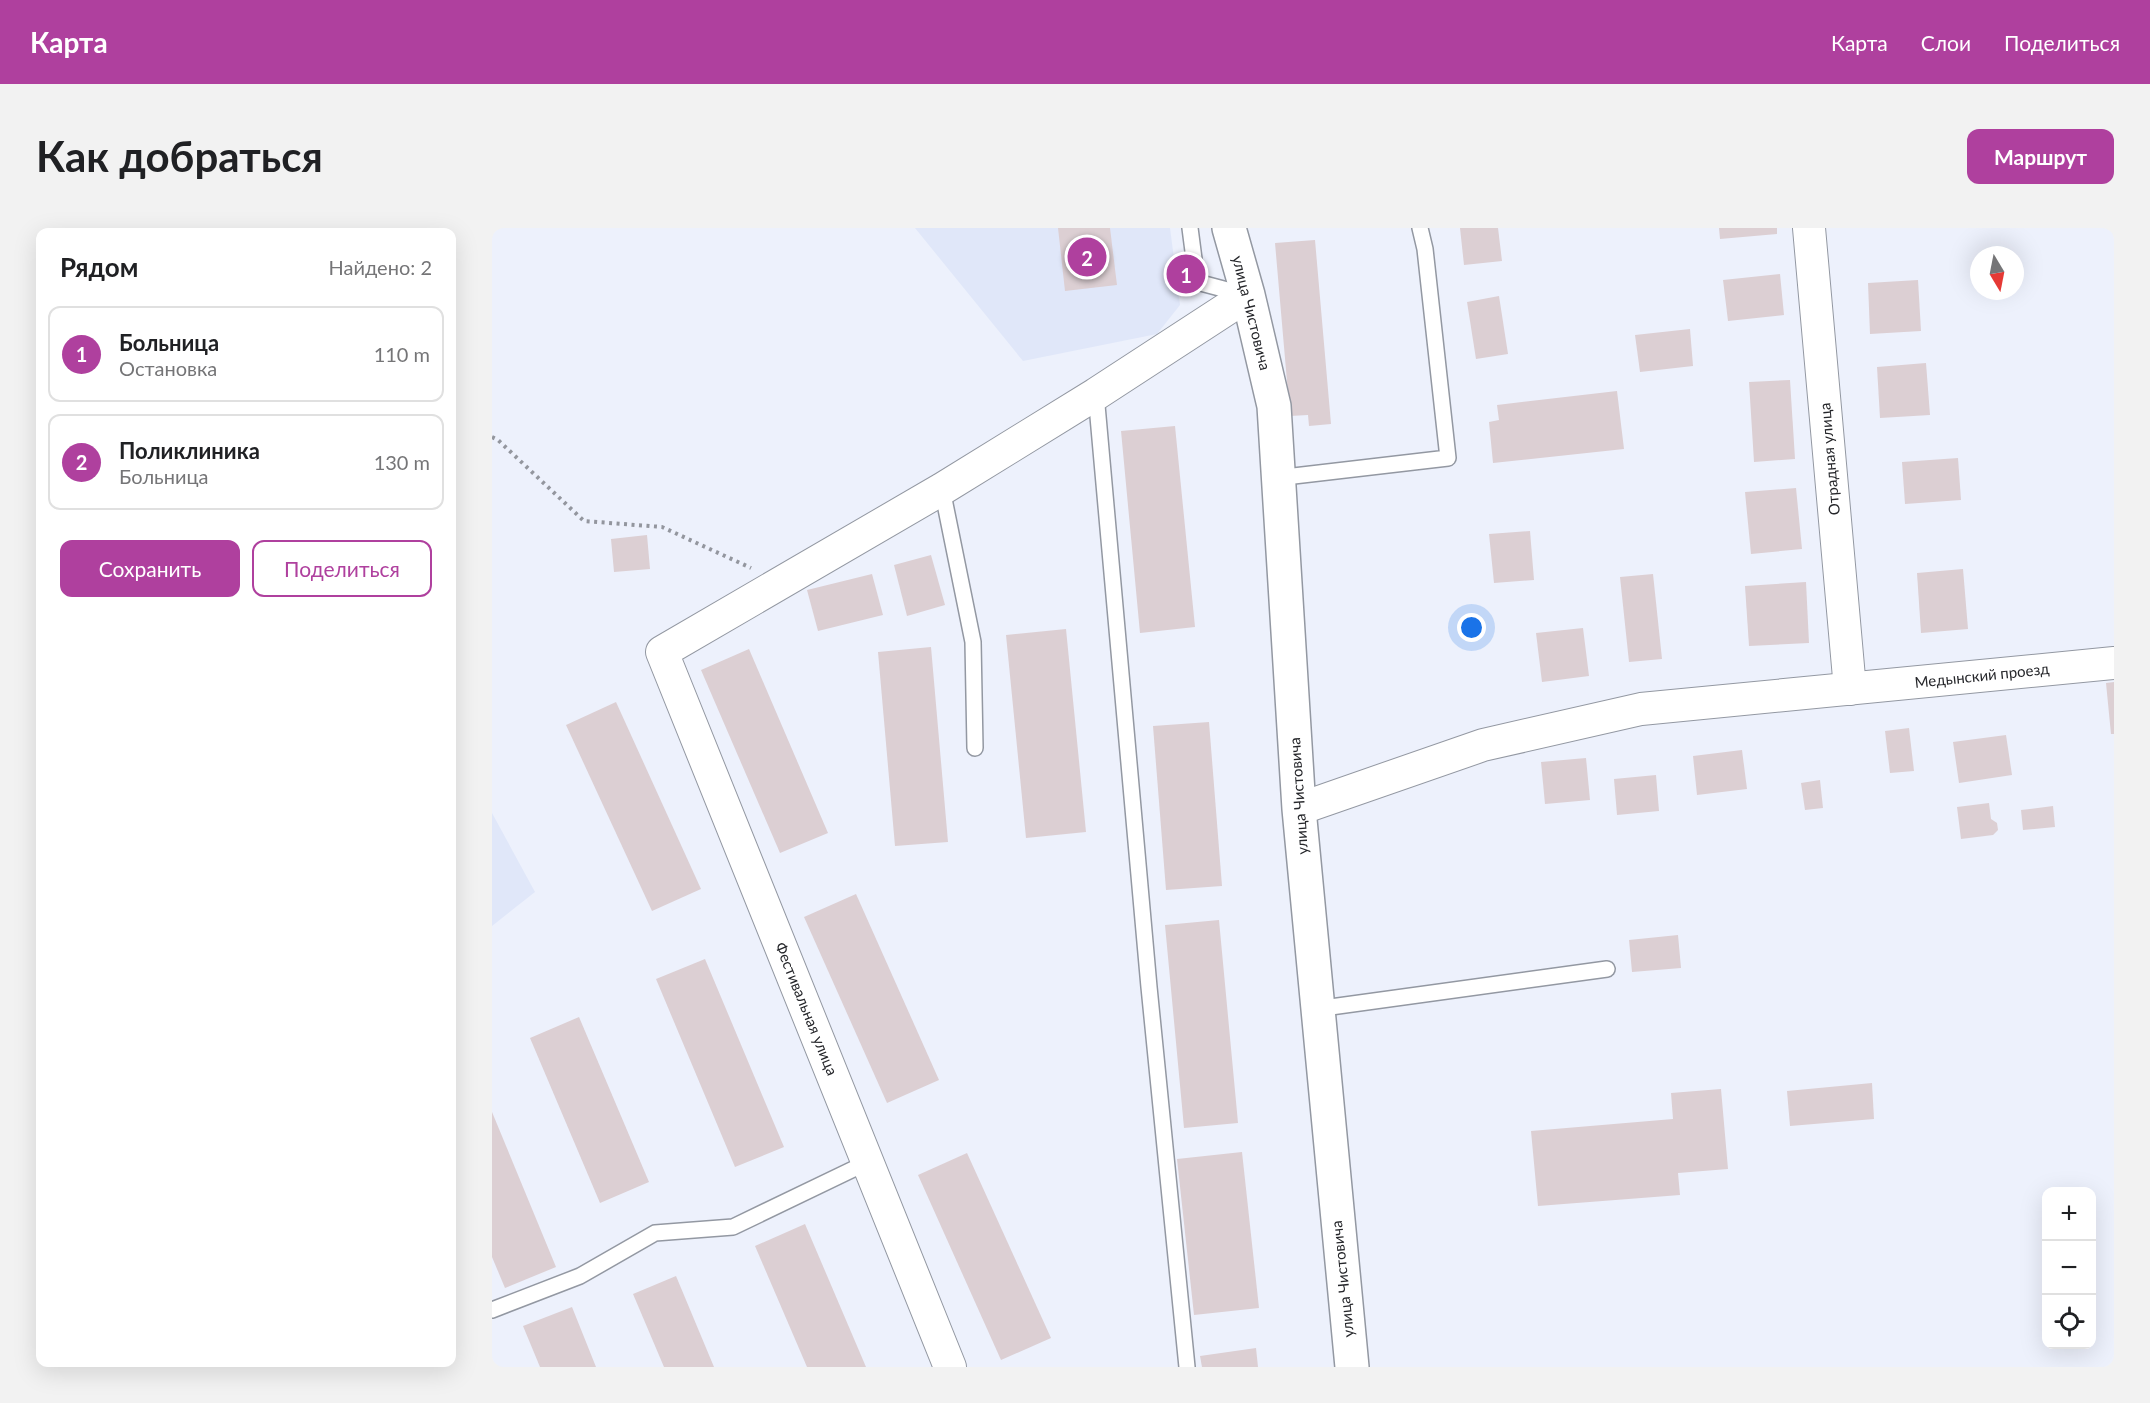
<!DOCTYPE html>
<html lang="ru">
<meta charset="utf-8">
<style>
:root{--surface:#fff;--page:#f2f2f2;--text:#202124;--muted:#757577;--line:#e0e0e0;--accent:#af409e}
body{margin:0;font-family:Lato,sans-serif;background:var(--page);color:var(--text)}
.controls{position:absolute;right:18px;bottom:18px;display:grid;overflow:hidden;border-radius:12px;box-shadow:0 6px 24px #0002}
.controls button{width:54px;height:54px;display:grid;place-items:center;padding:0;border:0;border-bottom:2px solid var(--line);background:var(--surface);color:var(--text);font:30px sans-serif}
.compass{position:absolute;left:1478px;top:18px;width:54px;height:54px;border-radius:50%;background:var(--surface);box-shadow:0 6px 24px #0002;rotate:170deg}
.you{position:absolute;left:980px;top:400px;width:21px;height:21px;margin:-15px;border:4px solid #fff;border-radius:50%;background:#1a73e8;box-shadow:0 0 0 9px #1a73e833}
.badge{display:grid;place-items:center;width:39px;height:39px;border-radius:50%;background:var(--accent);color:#fff;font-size:20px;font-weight:700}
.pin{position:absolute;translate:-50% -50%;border:3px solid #fff;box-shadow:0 2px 6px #0006}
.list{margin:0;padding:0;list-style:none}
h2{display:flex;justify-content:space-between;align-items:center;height:78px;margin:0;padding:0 24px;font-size:26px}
h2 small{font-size:20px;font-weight:400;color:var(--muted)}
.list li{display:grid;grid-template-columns:39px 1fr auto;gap:18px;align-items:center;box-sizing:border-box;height:96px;margin:0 12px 12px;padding:0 12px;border:2px solid var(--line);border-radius:12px}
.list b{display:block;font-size:22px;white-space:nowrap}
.list p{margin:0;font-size:20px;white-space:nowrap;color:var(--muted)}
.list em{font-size:20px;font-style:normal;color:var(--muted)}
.actions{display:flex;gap:12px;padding:18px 24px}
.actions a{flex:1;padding:14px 0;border:2px solid var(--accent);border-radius:12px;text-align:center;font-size:21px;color:var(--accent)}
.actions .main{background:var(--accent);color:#fff}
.icon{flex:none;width:33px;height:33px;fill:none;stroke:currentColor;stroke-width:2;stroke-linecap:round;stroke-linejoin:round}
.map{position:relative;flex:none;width:1622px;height:1139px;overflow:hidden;border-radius:12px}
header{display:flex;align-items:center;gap:36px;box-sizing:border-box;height:84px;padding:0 30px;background:var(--accent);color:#fff}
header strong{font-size:28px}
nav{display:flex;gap:33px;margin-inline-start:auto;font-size:21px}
.intro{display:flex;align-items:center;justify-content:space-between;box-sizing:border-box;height:144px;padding:0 36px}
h1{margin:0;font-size:42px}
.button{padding:15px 27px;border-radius:12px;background:var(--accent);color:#fff;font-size:21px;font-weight:700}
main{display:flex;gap:36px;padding:0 36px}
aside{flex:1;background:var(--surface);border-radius:12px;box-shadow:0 6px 24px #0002}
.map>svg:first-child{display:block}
</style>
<header>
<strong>Карта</strong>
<nav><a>Карта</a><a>Слои</a><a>Поделиться</a></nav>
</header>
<div class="intro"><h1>Как добраться</h1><a class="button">Маршрут</a></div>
<main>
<aside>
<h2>Рядом<small>Найдено: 2</small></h2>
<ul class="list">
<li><span class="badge">1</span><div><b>Больница</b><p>Остановка</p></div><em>110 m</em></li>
<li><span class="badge">2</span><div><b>Поликлиника</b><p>Больница</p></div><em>130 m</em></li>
</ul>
<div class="actions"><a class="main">Сохранить</a><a>Поделиться</a></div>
</aside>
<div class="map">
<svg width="1622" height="1139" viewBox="0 0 1622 1139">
<rect width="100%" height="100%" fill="#edf1fc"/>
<g fill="#e0e7f9">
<path d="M423,0H678L688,77L665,106L531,133Z"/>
<path d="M0,585L43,664L0,698Z"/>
</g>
<g fill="#dccfd3">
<path d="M566,0H618L625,57L573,63Z"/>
<path d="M968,0H1006L1010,33L972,37Z"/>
<path d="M1227,0H1285V6L1228,11Z"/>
<path d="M823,12L839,196L817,198L816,187L798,188L783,15Z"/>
<path d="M1288,46L1292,87L1236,93L1231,52Z"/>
<path d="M1426,52L1429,103L1378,106L1376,55Z"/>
<path d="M1007,68L1016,126L984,131L975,74Z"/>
<path d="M1198,101L1201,138L1148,144L1143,107Z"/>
<path d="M1434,135L1438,187L1388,190L1385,139Z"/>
<path d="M1298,152L1303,231L1262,234L1257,154Z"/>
<path d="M1125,163L1132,221L1001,235L997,194L1007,192L1005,177Z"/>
<path d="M683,198L703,399L648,405L629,203Z"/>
<path d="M1466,230L1469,272L1413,276L1410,234Z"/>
<path d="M1304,260L1310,321L1259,326L1253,264Z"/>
<path d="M1038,303L1042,352L1002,355L997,306Z"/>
<path d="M155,307L158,341L122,344L119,311Z"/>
<path d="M439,327L453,377L415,388L402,337Z"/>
<path d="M1471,341L1476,401L1429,405L1425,345Z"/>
<path d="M380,346L391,387L326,403L315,362Z"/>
<path d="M1161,346L1170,431L1137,434L1128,349Z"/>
<path d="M1314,354L1317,415L1257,418L1253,358Z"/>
<path d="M1091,400L1097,448L1050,454L1044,405Z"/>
<path d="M574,401L594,604L534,610L514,407Z"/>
<path d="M439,419L456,614L403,618L386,424Z"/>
<path d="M257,421L336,605L288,625L209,442Z"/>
<path d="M1622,454V506H1619L1614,455Z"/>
<path d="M124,474L209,661L160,683L74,497Z"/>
<path d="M717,494L730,658L674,662L661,498Z"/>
<path d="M1417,500L1422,543L1398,545L1393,503Z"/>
<path d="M1514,507L1520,547L1467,555L1461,514Z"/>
<path d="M1250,522L1255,561L1205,567L1201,528Z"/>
<path d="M1094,530L1098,572L1053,576L1049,534Z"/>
<path d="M1164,547L1167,583L1125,587L1122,551Z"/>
<path d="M1328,552L1331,580L1313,582L1309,555Z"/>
<path d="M1497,575L1499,591L1505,595L1506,602L1501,607L1469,611L1465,579Z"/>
<path d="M1561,578L1563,599L1531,602L1529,582Z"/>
<path d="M364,666L447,852L395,875L312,689Z"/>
<path d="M727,692L746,895L692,900L673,697Z"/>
<path d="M1186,707L1189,740L1140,744L1137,712Z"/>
<path d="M213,731L292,919L243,939L164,751Z"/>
<path d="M87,789L157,954L108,975L38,810Z"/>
<path d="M1380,855L1382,891L1298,898L1295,863Z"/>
<path d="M1229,861L1236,941L1186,945L1188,967L1046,978L1039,903L1181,891L1179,865Z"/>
<path d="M0,884L64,1039L13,1060L0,1029Z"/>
<path d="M750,924L767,1080L702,1087L685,931Z"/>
<path d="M475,925L559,1110L509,1132L426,947Z"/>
<path d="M313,996L374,1139H315L263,1018Z"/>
<path d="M184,1048L222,1139H172L141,1066Z"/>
<path d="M80,1079L104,1139H48L31,1098Z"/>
<path d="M764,1120L766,1139H710L708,1128Z"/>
</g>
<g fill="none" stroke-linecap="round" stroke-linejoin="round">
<defs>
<g id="service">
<path d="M698,0L705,54L754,67"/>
<path d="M604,166L657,759L695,1139"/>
<path d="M793,249L956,230L933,21L928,0"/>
<path d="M450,261L481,414L483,520"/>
<path d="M824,781L1115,741"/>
<path d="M0,1082L88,1048L163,1005L241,999L376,934"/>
</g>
<g id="minor">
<path d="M1317,0L1358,461"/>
<path d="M807,581L991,517L1149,481L1622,435"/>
<path d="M458,1139L170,424L450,261L604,166L756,67"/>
</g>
<path id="tertiary" d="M737,0L756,67L782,178L807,581L860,1139"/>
</defs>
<use href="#service" stroke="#9398a2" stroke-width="18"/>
<use href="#minor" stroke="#9398a2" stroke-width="34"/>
<use href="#tertiary" stroke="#9398a2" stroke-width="36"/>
<path stroke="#93969e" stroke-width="4" stroke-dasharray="3 4.5" stroke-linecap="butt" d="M0,209L6,212L92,293L170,299L259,340"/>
<use href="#service" stroke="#fff" stroke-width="15"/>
<use href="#minor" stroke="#fff" stroke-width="32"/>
<use href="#tertiary" stroke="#fff" stroke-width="33"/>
</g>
<g text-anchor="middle" stroke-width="4.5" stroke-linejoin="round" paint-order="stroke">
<g font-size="15" fill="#25262a" stroke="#fff">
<text transform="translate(759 85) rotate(76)" y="5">улица Чистовича</text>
<text transform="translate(1338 231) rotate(-95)" y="5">Отрадная улица</text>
<text transform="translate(1490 448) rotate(-6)" y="5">Медынский проезд</text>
<text transform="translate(807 568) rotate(-94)" y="5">улица Чистовича</text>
<text transform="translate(314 781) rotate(68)" y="5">Фестивальная улица</text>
<text transform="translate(851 1051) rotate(-96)" y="5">улица Чистовича</text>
</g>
</g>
</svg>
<div class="controls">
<button>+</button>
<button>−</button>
<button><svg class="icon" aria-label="locate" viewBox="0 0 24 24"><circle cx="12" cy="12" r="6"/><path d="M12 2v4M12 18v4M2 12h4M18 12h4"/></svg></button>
</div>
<svg class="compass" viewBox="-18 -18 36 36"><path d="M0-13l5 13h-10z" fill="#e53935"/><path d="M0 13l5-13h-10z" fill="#757577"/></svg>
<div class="you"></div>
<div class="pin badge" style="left:694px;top:46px">1</div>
<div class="pin badge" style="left:595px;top:29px">2</div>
</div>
</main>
